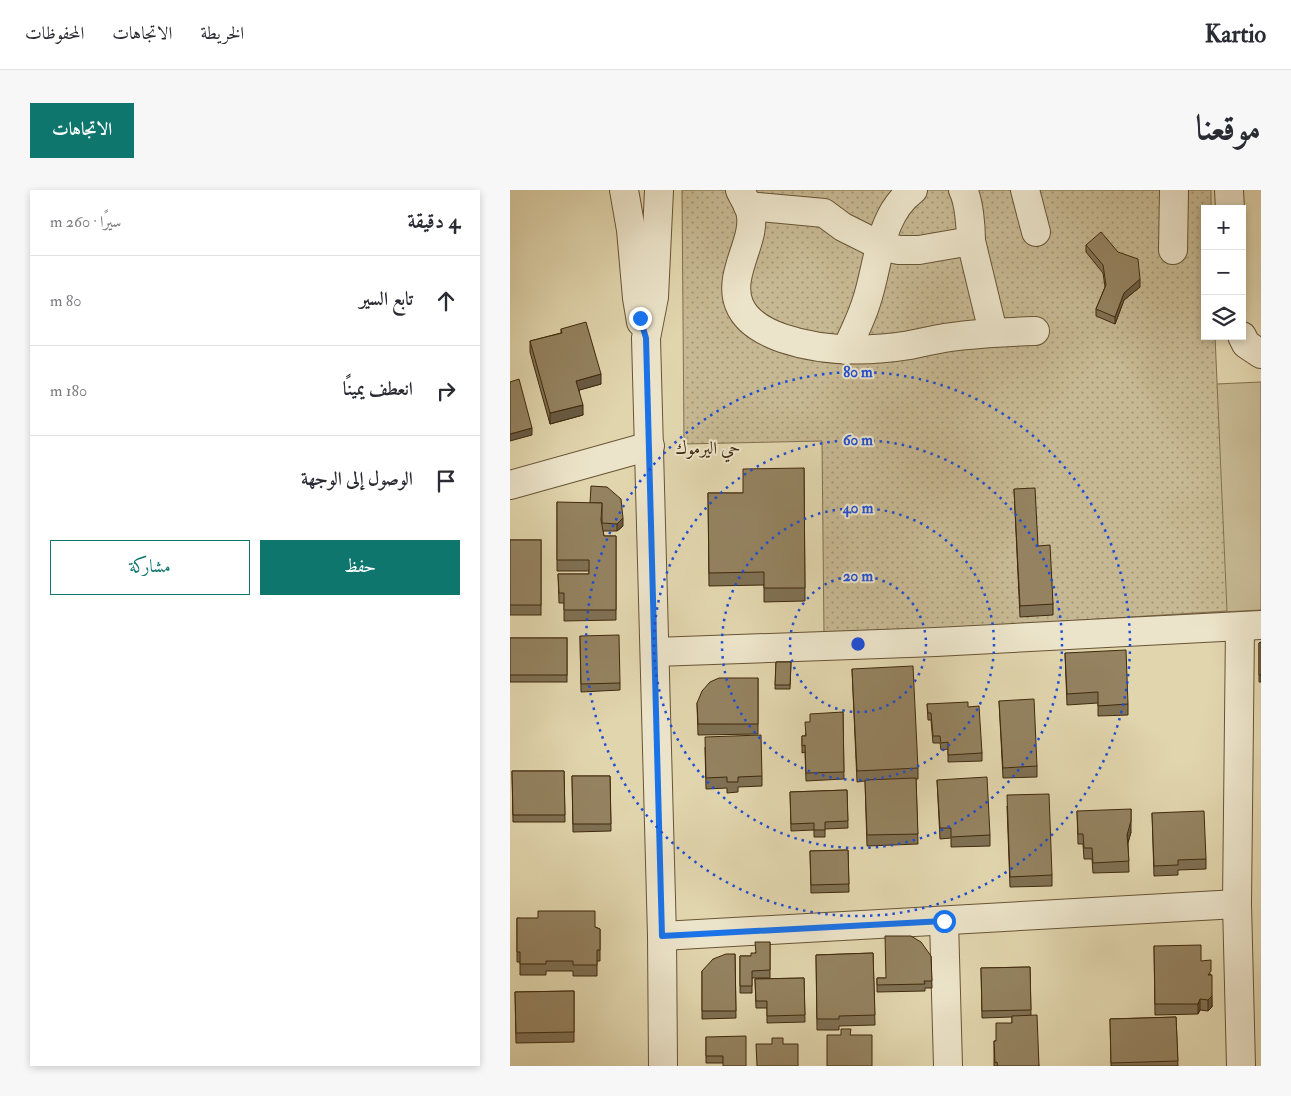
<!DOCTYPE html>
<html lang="ar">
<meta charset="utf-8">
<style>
:root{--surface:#fff;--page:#f7f7f7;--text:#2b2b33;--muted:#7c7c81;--line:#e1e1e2;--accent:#0f766e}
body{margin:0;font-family:"IM FELL Double Pica",Amiri,serif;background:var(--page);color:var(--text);direction:rtl}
.controls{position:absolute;right:15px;top:15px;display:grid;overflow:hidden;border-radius:0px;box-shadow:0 2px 8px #0003}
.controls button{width:45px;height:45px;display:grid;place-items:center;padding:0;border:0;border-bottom:1px solid var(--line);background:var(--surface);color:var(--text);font:25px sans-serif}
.stop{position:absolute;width:15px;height:15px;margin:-11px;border:4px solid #1a73e8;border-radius:50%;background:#fff}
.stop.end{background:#1a73e8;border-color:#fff;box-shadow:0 1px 5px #0008}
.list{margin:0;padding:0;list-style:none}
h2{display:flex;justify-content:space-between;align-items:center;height:65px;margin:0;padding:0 20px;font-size:21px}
h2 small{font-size:16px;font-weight:400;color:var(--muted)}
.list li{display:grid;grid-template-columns:32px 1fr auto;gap:15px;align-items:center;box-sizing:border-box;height:90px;padding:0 20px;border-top:1px solid var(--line)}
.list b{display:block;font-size:19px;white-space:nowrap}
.list em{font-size:16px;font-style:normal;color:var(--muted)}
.actions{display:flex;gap:10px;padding:15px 20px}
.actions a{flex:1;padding:11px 0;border:1px solid var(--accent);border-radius:0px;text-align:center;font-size:18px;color:var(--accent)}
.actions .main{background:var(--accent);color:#fff}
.icon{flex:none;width:28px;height:28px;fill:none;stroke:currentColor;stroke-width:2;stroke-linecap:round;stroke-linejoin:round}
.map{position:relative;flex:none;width:751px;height:876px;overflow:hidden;direction:ltr;border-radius:0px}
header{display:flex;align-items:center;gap:30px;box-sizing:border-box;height:70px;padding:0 25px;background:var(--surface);border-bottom:1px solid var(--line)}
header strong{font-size:24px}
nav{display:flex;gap:28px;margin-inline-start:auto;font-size:18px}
.intro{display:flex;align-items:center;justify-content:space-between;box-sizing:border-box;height:120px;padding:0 30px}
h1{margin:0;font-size:35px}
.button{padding:12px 22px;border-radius:0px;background:var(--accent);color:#fff;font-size:18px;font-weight:700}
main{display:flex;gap:30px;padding:0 30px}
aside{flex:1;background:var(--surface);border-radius:0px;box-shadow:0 2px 8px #0003}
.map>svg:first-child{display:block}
</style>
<header>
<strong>Kartio</strong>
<nav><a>الخريطة</a><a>الاتجاهات</a><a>المحفوظات</a></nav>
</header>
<div class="intro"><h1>موقعنا</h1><a class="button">الاتجاهات</a></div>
<main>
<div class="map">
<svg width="751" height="876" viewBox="0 0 751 876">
<defs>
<pattern id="park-dots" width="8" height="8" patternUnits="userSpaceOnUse" patternTransform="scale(1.25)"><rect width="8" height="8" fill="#c6b892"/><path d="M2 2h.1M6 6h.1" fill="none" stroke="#a29676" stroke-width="1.8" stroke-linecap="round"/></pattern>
</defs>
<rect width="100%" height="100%" fill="#e1d5ad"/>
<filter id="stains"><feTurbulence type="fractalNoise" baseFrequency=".004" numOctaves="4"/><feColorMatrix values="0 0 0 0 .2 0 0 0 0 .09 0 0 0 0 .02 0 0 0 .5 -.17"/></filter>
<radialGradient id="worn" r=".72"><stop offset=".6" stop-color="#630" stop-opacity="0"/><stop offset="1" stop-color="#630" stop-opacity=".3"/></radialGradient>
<path fill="#c6b892" stroke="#83704f" d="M751,192V420L574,429L706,194Z"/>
<path fill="url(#park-dots)" stroke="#83704f" d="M172,0H701V19H695V146H705L717,421L314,446L312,251L174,254Z"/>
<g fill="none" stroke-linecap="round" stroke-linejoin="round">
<defs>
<g id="minor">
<path d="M114,0L121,40L127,108L131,132"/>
<path d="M149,0L144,107L136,148L152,746L153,876"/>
<path d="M230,0C233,7 238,14 240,21C248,49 217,83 229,114C236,132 255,142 272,148C313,162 357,162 400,155C414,152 427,149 441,147C469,143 496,142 525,141"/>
<path d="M453,0C459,11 461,38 461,51"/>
<path d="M515,0L526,42"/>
<path d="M719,0L720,19"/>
<path d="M238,16L314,23L333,37L371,56L389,60H409L461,51L483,142"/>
<path d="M663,60L664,0"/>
<path d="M732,146L736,154L751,164"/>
<path d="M336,160C343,145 351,129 356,113C369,76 368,26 403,0"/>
<path d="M0,295L140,256"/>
<path d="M730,437L727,714L731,876"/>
<path d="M145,462L426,452L751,435"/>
<path d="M434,731L438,876"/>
<path d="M152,746L727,714"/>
</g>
</defs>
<use href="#minor" stroke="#685434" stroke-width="30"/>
<use href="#minor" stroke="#ece4ca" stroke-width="28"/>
</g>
<g fill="#7f7053" stroke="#40290c">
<path d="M576,55L630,97L614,110L605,134L586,126V119L595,97L593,83L576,62Z"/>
<path d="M51,139L91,194L69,200L73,225L40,234L20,162V151L51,143Z"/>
<path d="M294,278L295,411L254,412V395L199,396L198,303H233Z"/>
<path d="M504,299L528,356L543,414V425L510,427Z"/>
<path d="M47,312L113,336L107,341H93L94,346H106V430L54,431V413H49L48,384H79V381H47Z"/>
<rect x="0" y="350" width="31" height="75"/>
<path d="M70,446L110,493V500L71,502Z"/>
<rect x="0" y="448" width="57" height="44"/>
<path d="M751,452V492H749V453Z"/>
<path d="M555,463L618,514V525L588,526V513L557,515Z"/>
<path d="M266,472H281L280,499H265Z"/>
<path d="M342,479L408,578V589H406L408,654L357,656L355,591L347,592Z"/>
<path d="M248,488V544L188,545L187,513Z"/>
<path d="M489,511L527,576V587L493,588Z"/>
<path d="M417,514L458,517L472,563V571L438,572V559L431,560L430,553H423L421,530H418Z"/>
<path d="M333,522L334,589L296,591L295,562L292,563V546H295L300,532Z"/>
<path d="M195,557L252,586V596L228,597V602L217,603V598L196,599Z"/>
<path d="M2,581H54L55,632H3Z"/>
<path d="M62,586H100L101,641L63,642Z"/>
<path d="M427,590L480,645V656L441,657V648L430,649Z"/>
<path d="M337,600L338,638L315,639V647H304V640L281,641L280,602Z"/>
<path d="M497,616L542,685V696L500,697Z"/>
<path d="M567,621L621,642L618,653L619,682L583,683L582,669H574L573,654H568Z"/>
<path d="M642,623L696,669V679L668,680V685L644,686Z"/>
<path d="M338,660L339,702L301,703L300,661Z"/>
<path d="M7,728L85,737L90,739V771H87V786H63V781H36V785H10V772H7Z"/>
<path d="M260,752V788H242V803H230V766H241Z"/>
<path d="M644,756L691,771L701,785L702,817L698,821L690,820L688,824L645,825Z"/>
<path d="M363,763L365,835L329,836V840H307L306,765Z"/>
<path d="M225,764L226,828L192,829V781Z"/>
<path d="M421,766L422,798H415V801L367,802V788H376Z"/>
<path d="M520,777L521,826L529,876H484V851H486L502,833V827L472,828L471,778Z"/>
<path d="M294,788L295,832L257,833V818H246L245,789Z"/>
<path d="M64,801V852L6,853L5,802Z"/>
<path d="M666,827L668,876H601L600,829Z"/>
<path d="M196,847L236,876L213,873H196Z"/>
</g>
<g fill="#685b43" stroke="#40290c">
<path d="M630,89V97L614,110L605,134V127L614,103Z"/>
<path d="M91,184V194L66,201V191Z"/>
<path d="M73,215V225L40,234V223Z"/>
<path d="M22,238V245L0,251V244Z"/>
<path d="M113,328V336L107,341V334Z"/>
<path d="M621,619V642L617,656V645Z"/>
<path d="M702,806V817L698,821V810Z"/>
<path d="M690,809V820L688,824V814Z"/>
</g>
<g fill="#948260" stroke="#40290c">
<path d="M591,42L608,62L628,69L630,89L614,103L605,127L586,119L596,95L593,75L576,55Z"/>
<path d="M76,132L91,184L66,191L73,215L40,223L20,151L52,143L51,139Z"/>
<path d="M9,189L22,238L0,244V192Z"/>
<path d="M294,278L295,398H254V382L199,383L198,303H233V279Z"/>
<path d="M81,296L97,297L111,309L113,328L107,334L92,333V313H80Z"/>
<path d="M525,298L528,356L540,355L543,414L510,416L504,299Z"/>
<path d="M47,312L92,313L91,330L94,346H106V420H54V403H49L48,384H79V370H47Z"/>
<rect x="0" y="350" width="31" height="65"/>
<path d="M109,445L110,493L71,494L70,446Z"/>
<rect x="0" y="448" width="57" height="37"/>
<path d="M751,452V485H749V453Z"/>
<path d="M616,460L618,514L588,516V502L557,504L555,463Z"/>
<path d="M266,472H281L280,495H265Z"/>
<path d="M403,476L408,578L347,581L342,479Z"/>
<path d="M209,488H248V534H188L187,513L192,501L200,492Z"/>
<path d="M524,509L527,576L493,578L489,511Z"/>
<path d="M458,512V517L469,516L472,563L438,565V552L431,553L430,546H423L421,523H418L417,514Z"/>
<path d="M333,522L334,582L296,583L295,555L292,556V546H296L295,532H300V524Z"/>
<path d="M251,545L252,586L228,587V592H217V587L196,588L195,547Z"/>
<path d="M2,581H54L55,625H3Z"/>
<path d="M62,586H100L101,634H63Z"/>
<path d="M477,587L480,645L441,647V638H430L427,590Z"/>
<path d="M406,588L408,644L357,645L355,590Z"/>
<path d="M337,600L338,631L315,632V640H304V633L281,634L280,602Z"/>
<path d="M539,604L542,685L500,687L497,605Z"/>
<path d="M621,619V631L617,645L619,671L583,673L582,658H574L573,644H568L567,621Z"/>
<path d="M694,621L696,669L668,670V675L644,676L642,623Z"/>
<path d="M338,660L339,694L301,695L300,661Z"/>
<path d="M28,721H85V737L90,739V760H87V775H63V771H36V774H10V762H7V728H28Z"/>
<path d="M375,746H401L411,752L421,766L422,791H414L415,794L367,795V788H376Z"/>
<path d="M245,752H260V780L242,781V796H230V766H241V763H246Z"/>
<path d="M691,755V771L701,770V781L698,785H702V806L698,810L690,809L688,814H645L644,756Z"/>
<path d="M363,763L365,825L329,826V829H307L306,765Z"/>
<path d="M216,764H225L226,821H192V781L203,769Z"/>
<path d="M520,777L521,820L472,821L471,778Z"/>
<path d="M294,788L295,825L257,826V811H246L245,789Z"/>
<path d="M64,801V842L6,843L5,802Z"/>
<path d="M527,825L529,876H488L487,872L485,873L484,851H486V833H502V826Z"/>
<path d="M666,827L668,871L601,873L600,829Z"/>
<path d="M331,839H341L340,845H362V876H317V845H331Z"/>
<path d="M236,846V876H213V866H196V847Z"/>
<path d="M262,848H273V854H288V876H247L246,854H262Z"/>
</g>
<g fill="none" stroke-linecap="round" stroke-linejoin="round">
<path stroke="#1a73e8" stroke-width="6" d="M130,128L136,148L152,746L434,731"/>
</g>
<g fill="none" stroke="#1d4ed8" stroke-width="2.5" stroke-dasharray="2.5 5">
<circle cx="348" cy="454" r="68"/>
<circle cx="348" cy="454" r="136"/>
<circle cx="348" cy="454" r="204"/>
<circle cx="348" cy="454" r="272"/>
</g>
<g text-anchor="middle" stroke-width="4" stroke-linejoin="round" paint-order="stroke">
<g font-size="18" fill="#40290c" stroke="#ece4ca">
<text x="198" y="264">حي اليرموك</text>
</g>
</g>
<circle cx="348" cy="454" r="8" fill="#1d4ed8" stroke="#ece4ca" stroke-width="2.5"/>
<g font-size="15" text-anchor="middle" font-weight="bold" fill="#1d4ed8" stroke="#ece4ca" stroke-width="4" stroke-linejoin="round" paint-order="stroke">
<text x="348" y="187">80 m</text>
<text x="348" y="255">60 m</text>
<text x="348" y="323">40 m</text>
<text x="348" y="391">20 m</text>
</g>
<rect width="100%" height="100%" filter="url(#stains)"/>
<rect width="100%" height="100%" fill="url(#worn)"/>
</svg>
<div class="controls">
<button>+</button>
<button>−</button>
<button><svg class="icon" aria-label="layers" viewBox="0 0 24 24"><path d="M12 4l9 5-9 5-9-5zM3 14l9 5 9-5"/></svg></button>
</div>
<div class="stop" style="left:434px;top:731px"></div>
<div class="stop end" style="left:130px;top:128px"></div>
</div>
<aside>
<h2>4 دقيقة<small>سيرًا · 260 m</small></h2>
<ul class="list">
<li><svg class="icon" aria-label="ahead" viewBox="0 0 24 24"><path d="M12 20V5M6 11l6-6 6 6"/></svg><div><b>تابع السير</b></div><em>80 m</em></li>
<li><svg class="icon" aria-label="right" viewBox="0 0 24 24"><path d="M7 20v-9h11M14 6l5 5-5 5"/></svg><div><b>انعطف يمينًا</b></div><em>180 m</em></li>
<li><svg class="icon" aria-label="arrive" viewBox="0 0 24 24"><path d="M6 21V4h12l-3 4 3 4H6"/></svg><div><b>الوصول إلى الوجهة</b></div></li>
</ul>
<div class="actions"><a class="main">حفظ</a><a>مشاركة</a></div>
</aside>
</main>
